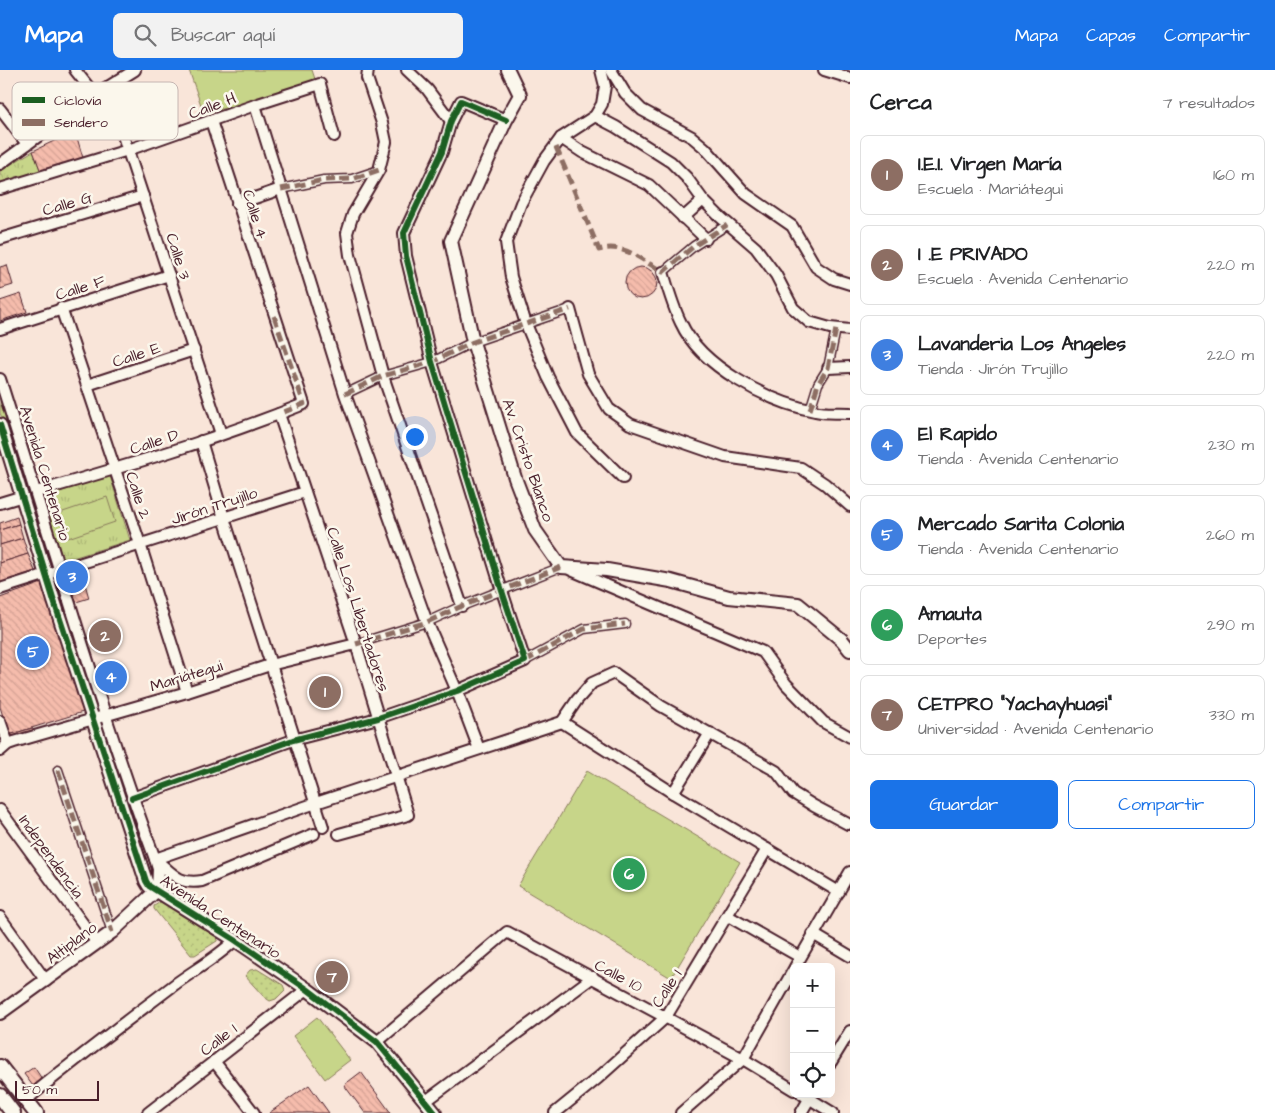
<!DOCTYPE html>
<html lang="es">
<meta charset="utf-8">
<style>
:root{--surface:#fff;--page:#f2f2f2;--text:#202124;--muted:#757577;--line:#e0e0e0;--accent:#1a73e8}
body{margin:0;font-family:"Architects Daughter",sans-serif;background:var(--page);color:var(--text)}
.controls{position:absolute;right:15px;bottom:15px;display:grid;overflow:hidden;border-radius:8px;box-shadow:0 5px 20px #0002}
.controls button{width:45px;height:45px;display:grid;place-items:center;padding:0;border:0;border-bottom:1px solid var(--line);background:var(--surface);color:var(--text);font:25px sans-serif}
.scale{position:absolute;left:15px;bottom:12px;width:84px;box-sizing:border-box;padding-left:5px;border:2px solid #4a1f2b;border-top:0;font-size:14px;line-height:18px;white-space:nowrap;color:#4a1f2b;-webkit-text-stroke:4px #fbf7ec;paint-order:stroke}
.you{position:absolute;left:414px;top:366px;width:18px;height:18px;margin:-12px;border:4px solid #fff;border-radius:50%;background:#1a73e8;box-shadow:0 0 0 8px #1a73e833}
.badge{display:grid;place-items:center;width:32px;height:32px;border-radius:50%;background:var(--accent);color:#fff;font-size:16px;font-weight:700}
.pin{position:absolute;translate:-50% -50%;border:2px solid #fff;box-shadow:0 1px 5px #0006}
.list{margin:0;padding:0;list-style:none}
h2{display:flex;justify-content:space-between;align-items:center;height:65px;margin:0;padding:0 20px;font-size:21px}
h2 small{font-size:16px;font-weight:400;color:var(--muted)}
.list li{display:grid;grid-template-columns:32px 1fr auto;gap:15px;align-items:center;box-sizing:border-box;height:80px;margin:0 10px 10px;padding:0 10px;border:1px solid var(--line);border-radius:8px}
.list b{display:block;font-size:19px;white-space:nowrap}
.list p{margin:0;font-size:16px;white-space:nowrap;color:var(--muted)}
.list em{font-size:16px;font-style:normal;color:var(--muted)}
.actions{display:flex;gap:10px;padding:15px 20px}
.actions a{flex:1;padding:11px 0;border:1px solid var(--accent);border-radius:8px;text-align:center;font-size:18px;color:var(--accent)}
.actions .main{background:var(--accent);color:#fff}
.icon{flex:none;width:28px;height:28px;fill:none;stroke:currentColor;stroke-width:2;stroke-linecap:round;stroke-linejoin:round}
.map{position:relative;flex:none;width:850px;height:1043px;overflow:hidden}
header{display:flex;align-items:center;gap:30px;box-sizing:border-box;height:70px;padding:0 25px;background:var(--accent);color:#fff}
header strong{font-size:24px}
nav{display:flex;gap:28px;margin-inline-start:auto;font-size:18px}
.search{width:350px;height:45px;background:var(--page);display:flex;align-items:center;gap:12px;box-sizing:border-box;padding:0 18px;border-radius:8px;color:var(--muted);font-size:19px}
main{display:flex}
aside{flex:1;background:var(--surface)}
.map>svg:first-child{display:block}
</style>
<header>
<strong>Mapa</strong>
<div class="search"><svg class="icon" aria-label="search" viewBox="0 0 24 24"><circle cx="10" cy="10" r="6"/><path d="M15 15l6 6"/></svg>Buscar aquí</div>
<nav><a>Mapa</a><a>Capas</a><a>Compartir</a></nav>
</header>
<main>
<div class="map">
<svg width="850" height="1043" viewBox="0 0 850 1043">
<defs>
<pattern id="grass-dots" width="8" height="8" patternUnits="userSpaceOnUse" patternTransform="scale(1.25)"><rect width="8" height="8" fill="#c7d589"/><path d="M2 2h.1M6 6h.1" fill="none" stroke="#acb676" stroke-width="1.8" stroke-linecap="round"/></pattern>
<pattern id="park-tufts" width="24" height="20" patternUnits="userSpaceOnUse" patternTransform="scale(1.25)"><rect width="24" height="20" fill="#c7d589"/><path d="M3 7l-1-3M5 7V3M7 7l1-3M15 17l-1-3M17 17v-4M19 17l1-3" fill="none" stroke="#acb676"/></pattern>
<pattern id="building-back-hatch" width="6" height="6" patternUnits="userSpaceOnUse" patternTransform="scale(1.25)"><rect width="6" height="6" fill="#f5bcac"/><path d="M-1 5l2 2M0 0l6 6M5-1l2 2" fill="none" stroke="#d4a194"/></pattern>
</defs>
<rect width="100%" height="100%" fill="#f9e5d9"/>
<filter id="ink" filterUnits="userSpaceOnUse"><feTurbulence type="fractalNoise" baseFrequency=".02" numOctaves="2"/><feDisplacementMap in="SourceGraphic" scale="10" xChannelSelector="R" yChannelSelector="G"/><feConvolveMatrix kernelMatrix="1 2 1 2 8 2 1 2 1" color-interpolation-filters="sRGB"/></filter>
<g filter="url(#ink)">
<g fill="url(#grass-dots)" stroke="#887a5a">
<path d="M162,831L218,866L217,871L195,885H191L154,839V836Z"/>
<path d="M257,899L283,915L285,920L276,929L270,931L264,927L245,906L250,900Z"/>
</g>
<g fill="url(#park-tufts)" stroke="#887a5a">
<path d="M33,81L41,102L0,114V101Z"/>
<path d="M0,317L32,415L24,417L0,343Z"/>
<path d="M110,406L130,470L63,491L43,427Z"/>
</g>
<g fill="#c7d589" stroke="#887a5a">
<path d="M189,0H312L316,12L204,44Z"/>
<path d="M107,427L115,452L68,468L60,443Z"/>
<path d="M587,701L740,792L671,908L518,816Z"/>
<path d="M317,947L350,990L325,1009L293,966Z"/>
</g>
<g fill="url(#building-back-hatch)" stroke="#4a1f2b">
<path d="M75,61L83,88L41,102L33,81Z"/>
<path d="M7,195L13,215L0,219V197Z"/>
<circle cx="641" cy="213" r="16"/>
<path d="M21,224L27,242L0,251V231Z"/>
<path d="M17,447L19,454L0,460V453Z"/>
<path d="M19,454L23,468L0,475V460Z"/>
<path d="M23,468L28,484L0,493V475Z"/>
<path d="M28,484L35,501L0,513V493Z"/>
<path d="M81,500L89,528L76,532L68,504Z"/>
<path d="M42,513L86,641L9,665L0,637V528Z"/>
<path d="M119,594L125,612L108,618L102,600Z"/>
<path d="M32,658L35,664L11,670L9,665Z"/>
<path d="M34,997L42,1009L33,1016L24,1004Z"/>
<path d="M361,1002L391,1043H365L344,1015Z"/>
<path d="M309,1015L329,1043H269Z"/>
</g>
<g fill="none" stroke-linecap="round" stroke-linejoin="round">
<defs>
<g id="pedestrian">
<path d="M281,119L324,110L352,109L379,100"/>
<path d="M663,202L694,176L727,155"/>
<path d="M345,324L383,306L432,292L473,272L570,239"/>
<path d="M810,340L818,314L828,298L836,259"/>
<path d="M356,574L427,552L462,536L561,497"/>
<path d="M525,591L584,559L625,554"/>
<path d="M58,700L112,862"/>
</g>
<g id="minor">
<path d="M75,0L95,25"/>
<path d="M368,0L367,8L382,53L386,72L379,100L353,144L347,163L350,185L383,306L462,536"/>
<path d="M407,0L427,19L451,51"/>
<path d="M601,0L605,16L602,34L595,46L561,68L544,91L521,133L506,172L511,207L526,254L548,307L577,363L623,408"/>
<path d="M611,0L625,23L642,40L692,67L705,78L746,124L792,156L816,197L834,209L850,214"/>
<path d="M824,0L850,8"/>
<path d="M107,17L221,364"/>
<path d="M255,35L345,324L427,552L457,621L479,679"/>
<path d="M0,39L27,74"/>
<path d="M595,46L616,57L671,92L687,108L703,130L718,145L756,178L776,205L793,238L809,252L830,258L850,260"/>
<path d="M561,68L582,82L649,115L706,169"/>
<path d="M0,94L95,25L135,0"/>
<path d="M0,119L128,80L255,35L320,14L334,66"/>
<path d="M237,134L281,119"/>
<path d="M683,148L703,130"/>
<path d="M0,169L143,126"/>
<path d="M663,202C668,219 673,237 681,253C701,297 769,332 815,341C826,344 839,342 850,343"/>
<path d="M61,238L140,474L187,622"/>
<path d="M570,239L588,304L609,339L630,354L725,387L801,398L825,414L850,436"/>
<path d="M0,259L169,205"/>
<path d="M828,298L850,297"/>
<path d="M0,309C51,469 97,631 155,789L158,799L157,820"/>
<path d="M87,315L194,280"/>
<path d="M279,344L356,574L408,745L339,764"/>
<path d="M201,371L224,448L323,757"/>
<path d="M36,422C126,396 217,369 304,334L211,51"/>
<path d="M0,433L23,426"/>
<path d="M571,500L763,582L786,614L823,652L850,667"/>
<path d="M0,519L305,422"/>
<path d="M0,651L8,674"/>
<path d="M562,652L577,630L592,613L614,603L661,636L776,701L793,723L814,736L848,754"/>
<path d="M0,681L8,674L14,672L187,622L270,595L356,574"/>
<path d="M673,723L710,663"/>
<path d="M132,728L293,670L378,648L457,621L525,591L502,521L432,292L406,186L404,163L442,82L451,51L461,31L506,50"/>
<path d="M0,740L97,873"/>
<path d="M314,764L202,811C178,815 172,803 155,789L316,733L562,652L673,723L839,822"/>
<path d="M728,846L800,887"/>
<path d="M0,847L46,911"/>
<path d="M813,864L850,886"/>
<path d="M795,897L850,802"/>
<path d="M377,972L507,862L743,989L794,1020"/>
<path d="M214,991L254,1043"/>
<path d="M831,992L850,961"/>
<path d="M802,1024L833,1043"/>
<path d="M26,1030C74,990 124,953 174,915C194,900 217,888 235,870"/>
<path d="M426,1031L593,907"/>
<path d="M148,1043L307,919"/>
<path d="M555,1043L598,1008L666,947L767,779"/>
<path d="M681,1043L743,989L794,899"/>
<path d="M801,1043L812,1024"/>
</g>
<g id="tertiary">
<path d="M508,0L520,25L506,50L451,171L473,272L515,408L535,460L561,497L607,500L671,511L729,527L798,534L842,570L850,580"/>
<path d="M0,355L54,531L146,811L149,816L235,870L307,919L377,972L435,1043"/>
<path d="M0,943L112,862L157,820"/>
</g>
<g id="secondary">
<path d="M0,997L36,1043"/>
<path d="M0,1026L13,1043"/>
</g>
</defs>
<use href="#pedestrian" stroke="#4a1f2b" stroke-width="11"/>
<use href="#minor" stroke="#4a1f2b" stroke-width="14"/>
<use href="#tertiary" stroke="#4a1f2b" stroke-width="16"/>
<use href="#secondary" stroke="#4a1f2b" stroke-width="18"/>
<use href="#pedestrian" stroke="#fbf7ec" stroke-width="8"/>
<use href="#minor" stroke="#fbf7ec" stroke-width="10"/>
<use href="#tertiary" stroke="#fbf7ec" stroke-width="12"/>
<use href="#secondary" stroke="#fbf7ec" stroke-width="14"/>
<g stroke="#8d6e63" stroke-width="5" stroke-dasharray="10 5" stroke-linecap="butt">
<path d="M556,77L599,180C623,172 643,191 663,202L694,176L727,155"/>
<path d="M281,119L324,110L352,109L379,100"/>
<path d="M274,246L304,334L279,344"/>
<path d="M345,324L383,306L432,292L473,272L570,239"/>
<path d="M810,340L818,314L828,298L836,259"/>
<path d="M356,574L427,552L462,536L561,497"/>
<path d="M525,591L584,559L625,554"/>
<path d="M58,700L112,862"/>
</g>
<defs>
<g id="cycleway">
<path d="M0,355L54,531L146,811L149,816L235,870L307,919L377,972L435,1043"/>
<path d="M132,728L293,670L378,648L457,621L525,591L502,521L432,292L406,186L404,163L442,82L451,51L461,31L506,50"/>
</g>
</defs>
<use href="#cycleway" stroke="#fbf7ec" stroke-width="9"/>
<use href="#cycleway" stroke="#1b5e20" stroke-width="6"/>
</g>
</g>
<g text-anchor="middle" stroke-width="5" stroke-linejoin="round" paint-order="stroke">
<g font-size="16" fill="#4a1f2b" stroke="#fbf7ec">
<text transform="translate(212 35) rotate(-20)" y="6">Calle H</text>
<text transform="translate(67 133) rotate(-16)" y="6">Calle G</text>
<text transform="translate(256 144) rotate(72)" y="6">Calle 4</text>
<text transform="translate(179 186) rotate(72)" y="6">Calle 3</text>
<text transform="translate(80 217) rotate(-17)" y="6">Calle F</text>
<text transform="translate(136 284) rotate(-18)" y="6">Calle E</text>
<text transform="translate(154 371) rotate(-18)" y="6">Calle D</text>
<text transform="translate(529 390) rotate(71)" y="6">Av. Cristo Blanco</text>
<text transform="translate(46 403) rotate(73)" y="6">Avenida Centenario</text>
<text transform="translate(139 425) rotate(72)" y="6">Calle 2</text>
<text transform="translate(214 435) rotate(-18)" y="6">Jirón Trujillo</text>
<text transform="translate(359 539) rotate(72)" y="6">Calle Los Libertadores</text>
<text transform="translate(186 605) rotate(-17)" y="6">Mariátegui</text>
<text transform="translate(52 786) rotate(54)" y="6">Independencia</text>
<text transform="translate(221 846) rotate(33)" y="6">Avenida Centenario</text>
<text transform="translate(71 872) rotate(-37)" y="6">Altiplano</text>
<text transform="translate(619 905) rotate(28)" y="6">Calle 10</text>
<text transform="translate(666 918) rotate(-57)" y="6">Calle 1</text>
<text transform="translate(218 969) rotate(-38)" y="6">Calle 1</text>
</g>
</g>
<rect x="12" y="12" width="166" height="58" rx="8" fill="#fbf7ec" stroke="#c6b6b2" stroke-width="1"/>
<rect x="22" y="27" width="23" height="6" fill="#1b5e20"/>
<rect x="22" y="49" width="23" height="7" fill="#8d6e63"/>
<g font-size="14" fill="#4a1f2b">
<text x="54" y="35">Ciclovía</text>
<text x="54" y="57">Sendero</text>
</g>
</svg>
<div class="controls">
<button>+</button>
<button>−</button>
<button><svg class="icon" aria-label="locate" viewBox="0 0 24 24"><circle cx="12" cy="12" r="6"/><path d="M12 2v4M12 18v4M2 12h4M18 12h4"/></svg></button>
</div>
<div class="scale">50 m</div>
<div class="you"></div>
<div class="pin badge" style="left:325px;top:622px;background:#8d6e63">1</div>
<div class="pin badge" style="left:105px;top:566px;background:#8d6e63">2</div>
<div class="pin badge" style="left:72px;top:507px;background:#3f7fe0">3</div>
<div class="pin badge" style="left:111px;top:607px;background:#3f7fe0">4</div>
<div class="pin badge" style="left:33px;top:582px;background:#3f7fe0">5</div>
<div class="pin badge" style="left:629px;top:804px;background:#2e9e5b">6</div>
<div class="pin badge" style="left:332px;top:907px;background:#8d6e63">7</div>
</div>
<aside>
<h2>Cerca<small>7 resultados</small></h2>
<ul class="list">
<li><span class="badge" style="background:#8d6e63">1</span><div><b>I.E.I. Virgen María</b><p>Escuela · Mariátegui</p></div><em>160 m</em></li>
<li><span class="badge" style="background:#8d6e63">2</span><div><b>I .E PRIVADO</b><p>Escuela · Avenida Centenario</p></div><em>220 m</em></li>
<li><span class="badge" style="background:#3f7fe0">3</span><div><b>Lavanderia Los Angeles</b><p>Tienda · Jirón Trujillo</p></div><em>220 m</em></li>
<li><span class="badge" style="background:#3f7fe0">4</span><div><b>El Rapido</b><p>Tienda · Avenida Centenario</p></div><em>230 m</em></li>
<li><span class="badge" style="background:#3f7fe0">5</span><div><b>Mercado Sarita Colonia</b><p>Tienda · Avenida Centenario</p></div><em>260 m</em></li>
<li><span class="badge" style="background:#2e9e5b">6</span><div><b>Amauta</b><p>Deportes</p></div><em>290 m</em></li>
<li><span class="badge" style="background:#8d6e63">7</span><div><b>CETPRO &quot;Yachayhuasi&quot;</b><p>Universidad · Avenida Centenario</p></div><em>330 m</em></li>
</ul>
<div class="actions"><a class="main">Guardar</a><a>Compartir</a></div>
</aside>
</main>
